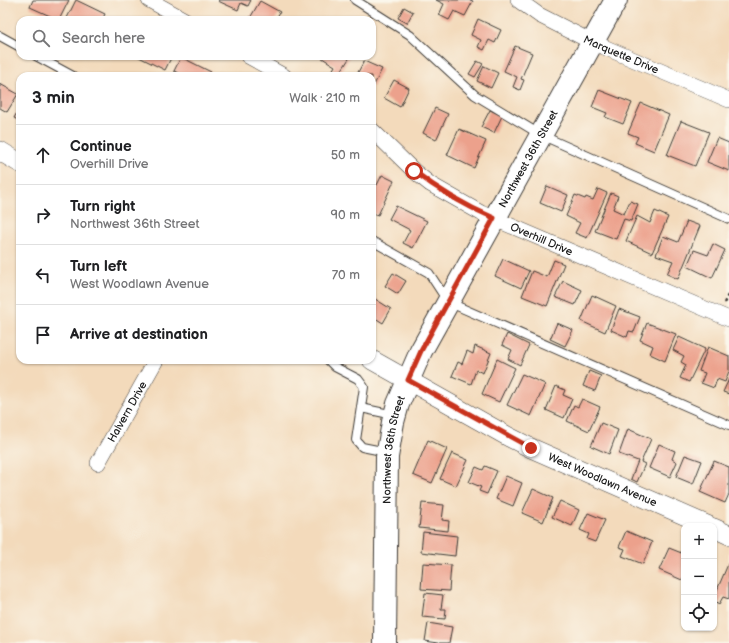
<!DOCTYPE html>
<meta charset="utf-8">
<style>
:root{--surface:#fff;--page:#f2f2f2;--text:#202124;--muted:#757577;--line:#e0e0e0}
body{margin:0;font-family:"Balsamiq Sans",sans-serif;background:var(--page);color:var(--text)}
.controls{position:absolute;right:12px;bottom:12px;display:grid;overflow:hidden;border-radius:8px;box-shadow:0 1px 3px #0004}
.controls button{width:36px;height:36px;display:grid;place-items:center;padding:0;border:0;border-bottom:1px solid var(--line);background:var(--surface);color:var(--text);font:20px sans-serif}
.stop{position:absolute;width:12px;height:12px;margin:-9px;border:3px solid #c8321e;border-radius:50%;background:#fff}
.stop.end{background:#c8321e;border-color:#fff;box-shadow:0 1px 4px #0008}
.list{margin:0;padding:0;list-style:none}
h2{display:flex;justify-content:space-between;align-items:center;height:52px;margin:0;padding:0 16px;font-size:17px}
h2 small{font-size:13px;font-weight:400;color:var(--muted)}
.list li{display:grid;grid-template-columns:26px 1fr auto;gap:12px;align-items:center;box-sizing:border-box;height:60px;padding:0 16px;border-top:1px solid var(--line)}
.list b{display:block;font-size:15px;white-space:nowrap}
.list p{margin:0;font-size:13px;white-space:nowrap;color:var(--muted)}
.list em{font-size:13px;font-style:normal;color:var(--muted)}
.icon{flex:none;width:22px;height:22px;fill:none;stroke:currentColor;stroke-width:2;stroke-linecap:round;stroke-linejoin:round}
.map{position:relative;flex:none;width:729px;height:643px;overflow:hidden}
.search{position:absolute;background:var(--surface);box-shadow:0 1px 3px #0004;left:16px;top:16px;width:360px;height:44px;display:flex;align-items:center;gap:10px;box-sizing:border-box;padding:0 14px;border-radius:12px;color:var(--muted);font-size:15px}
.panel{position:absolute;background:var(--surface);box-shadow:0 1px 3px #0004;left:16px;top:72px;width:360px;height:292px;border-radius:12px}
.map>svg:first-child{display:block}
</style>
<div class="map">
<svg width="729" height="643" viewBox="0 0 729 643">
<rect width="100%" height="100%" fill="#fbf7ec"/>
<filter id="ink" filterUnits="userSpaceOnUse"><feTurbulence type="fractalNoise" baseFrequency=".025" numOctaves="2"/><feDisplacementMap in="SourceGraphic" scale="8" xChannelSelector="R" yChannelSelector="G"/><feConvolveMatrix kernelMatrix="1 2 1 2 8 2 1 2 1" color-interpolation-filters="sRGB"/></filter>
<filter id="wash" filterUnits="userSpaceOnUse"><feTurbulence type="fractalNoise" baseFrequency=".012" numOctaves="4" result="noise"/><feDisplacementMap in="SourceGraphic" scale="16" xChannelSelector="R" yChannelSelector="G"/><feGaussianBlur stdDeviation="0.9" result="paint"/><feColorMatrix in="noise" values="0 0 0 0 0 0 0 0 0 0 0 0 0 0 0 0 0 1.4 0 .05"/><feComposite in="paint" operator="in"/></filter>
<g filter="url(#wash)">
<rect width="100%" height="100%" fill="#f3dabb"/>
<g id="blocks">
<g fill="#eca18c">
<path d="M33,0H69L59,20L30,7Z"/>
<path d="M76,0L105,14L102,20H66Z"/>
<path d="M219,0H251L248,6L241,3L238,10L218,1Z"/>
<path d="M436,0H470L473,1L465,16L454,11L449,20L439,15L444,4Z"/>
<path d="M260,1L280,12L275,20H254L250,18Z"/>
<path d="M404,7L413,12L407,23L398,18Z"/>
<path d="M478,19L501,30L495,43L489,40L484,50L478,47L481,40L471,35Z"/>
<path d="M515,46L532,53L521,79L524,80L520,90L513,87L517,77L504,71Z"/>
<path d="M137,56H172L165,70Z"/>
<path d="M319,56H348L350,57L338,76H329L335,66Z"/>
<path d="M181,57L211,72L209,76H184L174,71Z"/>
<path d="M364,61L382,69L373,87L372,86V76H356Z"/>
<path d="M477,61L483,64L475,77L469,74Z"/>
<path d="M484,66L498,73L491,88L477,81Z"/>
<path d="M394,80L409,88L400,107L384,98Z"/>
<path d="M0,84L18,94L7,112L0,108Z"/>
<path d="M599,90L632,103L623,124L605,117L607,113L592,107Z"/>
<path d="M641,103L669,115L654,151L635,143L638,137L628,133Z"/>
<path d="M20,107V121L14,118Z"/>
<path d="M435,108L448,114L436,140L423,133Z"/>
<path d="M490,110L502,116L494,133L481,127Z"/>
<path d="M681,121L709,132L695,166L667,155Z"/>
<path d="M459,129L486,141L474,168L447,155Z"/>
<path d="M717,138L729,143V171L707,162Z"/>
<path d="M382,175L394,181L378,215L372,213V182L377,185Z"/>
<path d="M547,186L568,195L561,212L540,203Z"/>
<path d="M598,189L607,193L587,238L575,233L580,223L566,216L575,195L585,199L586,197L593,200Z"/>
<path d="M611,193L618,196L613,209L624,214L630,201L638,204L631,221L624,219L616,239L595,231Z"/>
<path d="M396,206L427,221L413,248L403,243L410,230L389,219Z"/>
<path d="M655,211L668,217L652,253L626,241L637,216L650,223Z"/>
<path d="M687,221L700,226L678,279L667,274L673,261L656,255L663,236L678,242Z"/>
<path d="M713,244L725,250L712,278L687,266L694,250L708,255Z"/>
<path d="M503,259L529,271L521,288L495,276Z"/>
<path d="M554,260L564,264L547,306L522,296L532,271L547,277Z"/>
<path d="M393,273L406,281L398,294L385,286Z"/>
<path d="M563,281L582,290L575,305L555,297Z"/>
<path d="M592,295L616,306L605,332L581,321Z"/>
<path d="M372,297L391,309L383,323L372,316Z"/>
<path d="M619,309L640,317L634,332L629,331L627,337L611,330Z"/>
<path d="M557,323L573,330L565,346L550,339Z"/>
<path d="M647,323L676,334L665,361L650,354L653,346L640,340Z"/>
<path d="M507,334L529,345L520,365L508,359L512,350L502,345Z"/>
<path d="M679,337L705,349L689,382L680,378L686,365L681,362L684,356L673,350Z"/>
<path d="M475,346L491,353L483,373L476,370L471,384L452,376L458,362L462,364L467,351L473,354Z"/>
<path d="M708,347L729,356V371L725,382L717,379L714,388L701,383L705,373L699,371Z"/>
<path d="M497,359L515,368L499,402L482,394Z"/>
<path d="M589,371L601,376L595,391L583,386Z"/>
<path d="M522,374L545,384L531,416L507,405Z"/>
<path d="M729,379V394L723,392Z"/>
<path d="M556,386L565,390L563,395L572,399L564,418L546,410Z"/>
<path d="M582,399L600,407L589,431L567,421L574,405L578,407Z"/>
<path d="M601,423L618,430L609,454L591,446Z"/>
<path d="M628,429L651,439L641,462L645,464L637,482L631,479L638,461L619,454Z"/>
<path d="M428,440L447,449L432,483L413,475Z"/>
<path d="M659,444L675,451L672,459L677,462L670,477L649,468Z"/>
<path d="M452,453L468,460L456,486L440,479Z"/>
<path d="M685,455L702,461L693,484L676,477Z"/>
<path d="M714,461L729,467V494L725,503L700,492Z"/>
<path d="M485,466L497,471L487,494L479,491L481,487L469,482L476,467L483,470Z"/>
<path d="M506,476L522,483L513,506L496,499Z"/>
<path d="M533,489L553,498L543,522L522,513Z"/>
<path d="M560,501L579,510L572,526L552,517Z"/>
<path d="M422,503L444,505L442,520L449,521L448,531L419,528Z"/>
<path d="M588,513L605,520L595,542L587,539L589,534L580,530Z"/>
<path d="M626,531L652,542L643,564L622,556L625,549L619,547Z"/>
<path d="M423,532L457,536L455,556L421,552Z"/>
<path d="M669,548L684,554V576L682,580L659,570Z"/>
<path d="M729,562V599L723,597L719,604L714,601V597Z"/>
<path d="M423,563L451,565L449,591L421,589Z"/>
<path d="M425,593L443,595L441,609H446L445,619L422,617Z"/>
<path d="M428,623L452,627L449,643H438L425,641Z"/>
</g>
</g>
</g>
<g filter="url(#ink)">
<use href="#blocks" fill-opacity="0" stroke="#3c3834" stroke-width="1"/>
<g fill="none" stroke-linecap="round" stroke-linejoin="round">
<defs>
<g id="service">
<path d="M355,0L410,35L475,95L541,135L729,219"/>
<path d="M0,36L20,47"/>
<path d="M36,56L73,76"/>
<path d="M372,241L429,273L448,302L729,425"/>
<path d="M328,360L335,367L358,379L364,387L356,440L362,447L387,452"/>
<path d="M361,408L394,415"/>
</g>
<g id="minor">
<path d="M149,0L185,20"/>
<path id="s1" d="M518,0L539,15L592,42L729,100"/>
<path d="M248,56L284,76"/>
<path id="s2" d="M372,130L414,171L430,184L481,213L729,319"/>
<path id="s3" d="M98,463L156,360"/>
</g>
<g id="tertiary">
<path d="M0,151L20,163"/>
<path id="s4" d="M372,360L509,437L531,448L709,526"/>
<path d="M714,528L729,535"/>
</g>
<g id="secondary">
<path id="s5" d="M385,643L387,457L393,422L398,404L421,351L616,0"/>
</g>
</defs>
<use href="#service" stroke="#3c3834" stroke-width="10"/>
<use href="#minor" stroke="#3c3834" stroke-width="16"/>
<use href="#tertiary" stroke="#3c3834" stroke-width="20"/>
<use href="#secondary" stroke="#3c3834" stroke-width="24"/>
<path stroke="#3c3834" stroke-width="2.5" stroke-dasharray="3 3" stroke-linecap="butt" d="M724,303L729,293"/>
<use href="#service" stroke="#fff" stroke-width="8"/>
<use href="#minor" stroke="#fff" stroke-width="15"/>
<use href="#tertiary" stroke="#fff" stroke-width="19"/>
<use href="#secondary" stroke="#fff" stroke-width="22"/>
</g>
</g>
<g fill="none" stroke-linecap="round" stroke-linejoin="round" filter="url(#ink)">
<path stroke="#c8321e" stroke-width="5" d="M414,171C438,190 466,206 494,218L421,351L408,380L531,448"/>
</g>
<g text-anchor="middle" stroke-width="3" stroke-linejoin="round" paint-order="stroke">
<g font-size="11" fill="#1c1c1c" stroke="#fbf7ec">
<text dy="4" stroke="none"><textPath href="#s1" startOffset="117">Marquette Drive</textPath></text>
<text dy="4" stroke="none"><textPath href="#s5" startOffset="518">Northwest 36th Street</textPath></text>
<text dy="4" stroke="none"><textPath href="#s2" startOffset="204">Overhill Drive</textPath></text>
<text dy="4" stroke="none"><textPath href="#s3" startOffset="59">Halvern Drive</textPath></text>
<text dy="4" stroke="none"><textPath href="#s5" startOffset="194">Northwest 36th Street</textPath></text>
<text dy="4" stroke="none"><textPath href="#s4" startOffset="260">West Woodlawn Avenue</textPath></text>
</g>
</g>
</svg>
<div class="controls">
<button>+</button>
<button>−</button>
<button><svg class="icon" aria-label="locate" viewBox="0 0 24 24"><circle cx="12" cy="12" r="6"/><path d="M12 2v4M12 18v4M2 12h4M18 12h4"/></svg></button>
</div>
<div class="stop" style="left:414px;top:171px"></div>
<div class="stop end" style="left:531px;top:448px"></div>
<div class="search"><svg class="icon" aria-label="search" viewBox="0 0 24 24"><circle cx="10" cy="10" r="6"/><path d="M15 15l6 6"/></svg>Search here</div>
<section class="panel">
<h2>3 min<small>Walk · 210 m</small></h2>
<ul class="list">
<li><svg class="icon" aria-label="ahead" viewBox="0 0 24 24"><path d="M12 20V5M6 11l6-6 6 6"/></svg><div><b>Continue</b><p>Overhill Drive</p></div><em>50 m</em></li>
<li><svg class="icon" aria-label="right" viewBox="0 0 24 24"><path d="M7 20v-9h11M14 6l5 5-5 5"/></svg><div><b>Turn right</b><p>Northwest 36th Street</p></div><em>90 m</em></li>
<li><svg class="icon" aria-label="left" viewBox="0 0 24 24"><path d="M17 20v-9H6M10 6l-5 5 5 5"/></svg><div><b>Turn left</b><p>West Woodlawn Avenue</p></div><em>70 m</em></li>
<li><svg class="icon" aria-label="arrive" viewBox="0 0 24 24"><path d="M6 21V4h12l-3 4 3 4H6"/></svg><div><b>Arrive at destination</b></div></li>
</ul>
</section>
</div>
